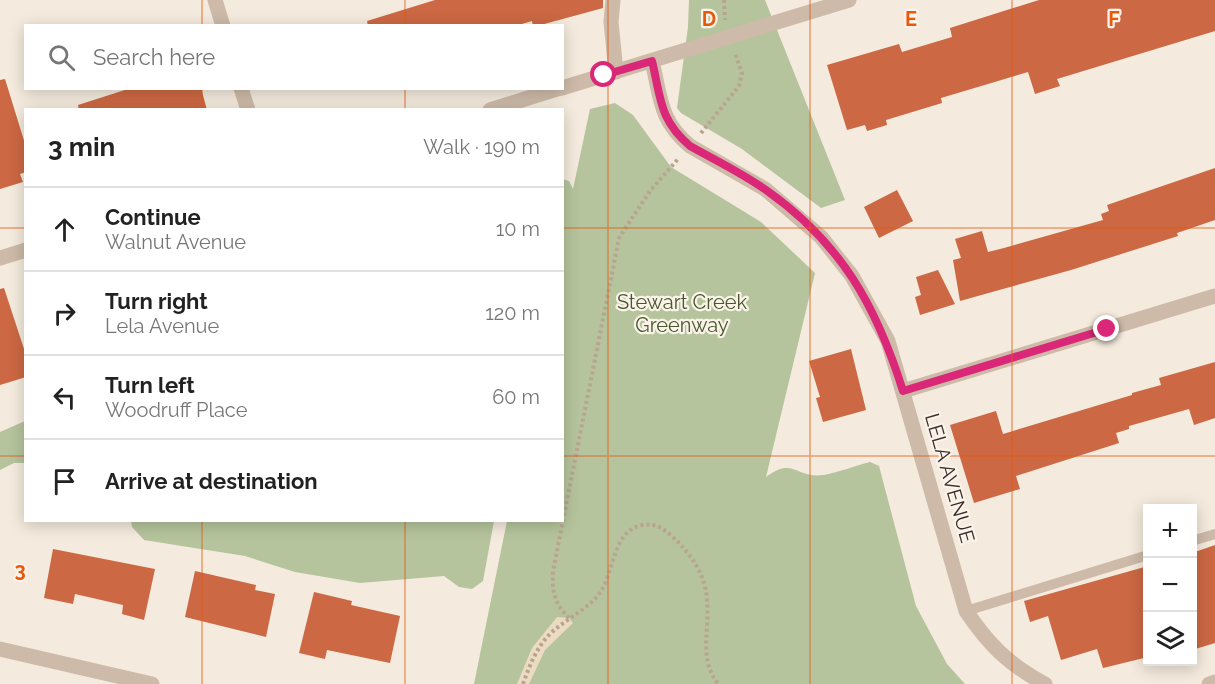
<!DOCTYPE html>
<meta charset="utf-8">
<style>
:root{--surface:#fff;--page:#f6f6f6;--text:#222;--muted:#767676;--line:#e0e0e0}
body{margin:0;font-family:Raleway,sans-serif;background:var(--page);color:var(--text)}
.controls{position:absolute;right:18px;bottom:18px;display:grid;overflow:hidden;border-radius:0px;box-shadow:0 3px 15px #0003}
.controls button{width:54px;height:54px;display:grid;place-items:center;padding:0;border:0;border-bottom:2px solid var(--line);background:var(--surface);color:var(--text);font:30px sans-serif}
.stop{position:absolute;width:18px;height:18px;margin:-14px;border:4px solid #db2777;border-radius:50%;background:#fff}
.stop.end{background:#db2777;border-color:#fff;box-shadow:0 2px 6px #0008}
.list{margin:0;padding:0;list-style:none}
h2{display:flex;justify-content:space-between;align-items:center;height:78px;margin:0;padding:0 24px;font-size:26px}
h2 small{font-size:20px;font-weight:400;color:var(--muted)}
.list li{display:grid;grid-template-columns:39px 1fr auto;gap:18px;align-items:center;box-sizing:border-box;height:84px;padding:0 24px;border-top:2px solid var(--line)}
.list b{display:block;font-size:22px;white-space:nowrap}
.list p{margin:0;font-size:20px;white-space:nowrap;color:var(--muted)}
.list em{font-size:20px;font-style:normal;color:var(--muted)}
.icon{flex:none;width:33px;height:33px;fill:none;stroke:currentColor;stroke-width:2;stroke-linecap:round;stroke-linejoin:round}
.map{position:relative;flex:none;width:1215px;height:684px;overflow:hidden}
.search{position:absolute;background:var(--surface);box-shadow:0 3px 15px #0003;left:24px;top:24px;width:540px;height:66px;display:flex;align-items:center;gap:15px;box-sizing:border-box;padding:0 21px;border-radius:0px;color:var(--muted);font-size:22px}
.panel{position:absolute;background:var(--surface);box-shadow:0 3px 15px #0003;left:24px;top:108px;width:540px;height:414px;border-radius:0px}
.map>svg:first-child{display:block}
</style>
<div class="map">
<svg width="1215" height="684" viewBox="0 0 1215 684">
<rect width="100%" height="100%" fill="#f4eadd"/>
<g fill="#b5c49c">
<path d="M689,0H765L845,200L821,208L742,149L681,113L677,108L688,27Z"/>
<path d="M615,103L633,115L671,167L761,222L815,273L766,477C794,456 795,479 824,475C839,472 855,466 870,462L879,466L916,606L947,664L965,684H474L507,521L562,520L563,179L569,181L573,189L590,109Z"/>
<path d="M25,421V463H14L0,470V432Z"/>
<path d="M131,521V520L494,521L483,581L472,589L459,587L444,576L360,583L295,572L245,556L144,540L132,527Z"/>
</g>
<path fill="#ecdbc3" d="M557,617L569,618L573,623L545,650L529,684H517L532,648Z"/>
<g fill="#cc6843">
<path d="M435,0H603V8L537,26H533L532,21L515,26H368L367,21Z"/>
<path d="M1039,0H1215V31L1057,79L1060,86L1035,94L1028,72L941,98L942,103L886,120L887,125L867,131L865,125L847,130L827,65L899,44L902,52L952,37L950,28Z"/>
<path d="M5,79L26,147V172L20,174L23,182L0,189V80Z"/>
<path d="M131,88H201L207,110H79L78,105Z"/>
<path d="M1215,168V220L1177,233L1178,236L1071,270L960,301L953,260L961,258L955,239L982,231L988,252L1004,248L1103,220L1101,214L1109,211L1107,205Z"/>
<path d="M897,190L913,221L879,238L864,207Z"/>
<path d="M938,270L955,304L920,315L915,297L921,295L916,277Z"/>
<path d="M4,288L26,355V377L0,385V289Z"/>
<path d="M851,349L866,410L823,422L816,398L820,397L809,361Z"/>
<path d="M1215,362V418L1194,425L1189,409L1129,426V429L1116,433L1119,443L1016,476L1020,489L974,503L950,425L996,411L1003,434L1132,395V393L1161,385L1159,378Z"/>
<path d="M1215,545V643L1192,650V553Z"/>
<path d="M53,549L155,569L144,620L122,614L123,605L75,594L73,604L44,598Z"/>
<path d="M1148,566V657L1103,668L1097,649L1061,660L1048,616L1030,622L1024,601Z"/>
<path d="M195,571L256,585L255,590L275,594L266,637L185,617Z"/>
<path d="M314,592L352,601L351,605L400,616L390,663L327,650L325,659L299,653Z"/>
</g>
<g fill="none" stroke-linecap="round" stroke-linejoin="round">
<g stroke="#b9a492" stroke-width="4" stroke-dasharray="3 3" stroke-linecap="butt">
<path d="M724,0L725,20"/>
<path d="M701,133L739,86L742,73L735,53"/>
<path d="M569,618C554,603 552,592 553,571L619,238L650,191L678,159"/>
<path d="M523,684C529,667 536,649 548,636C564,619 591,609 603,588C614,567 614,531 642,525C651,523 659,526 667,532C688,550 705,571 707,600C710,630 698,658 718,684"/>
</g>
<g stroke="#cdbaa8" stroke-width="10">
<path d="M1192,541L1215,534"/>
<path d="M966,611L1148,555"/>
</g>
<g stroke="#cdbaa8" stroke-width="15">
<path d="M215,0L223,26"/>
<path d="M613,0L611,22L616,72"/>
<path d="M652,61C661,98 659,120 690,146L765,189L821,237L852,276L888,341L966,611C989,645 1008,664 1045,684"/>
<path d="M241,88L248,110"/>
<path d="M562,88L849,0"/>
<path d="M490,110L560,88"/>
<path d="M0,258L26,250"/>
<path d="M903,391L1215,296"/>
<path d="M0,649L152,684"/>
<path d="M1209,684L1215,682"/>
</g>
</g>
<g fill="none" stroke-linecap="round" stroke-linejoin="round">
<path stroke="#db2777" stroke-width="8" d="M604,75L652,61C661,98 659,120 690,146C715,160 742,173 766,190C841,243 876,305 903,391L1107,329"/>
</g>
<path fill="none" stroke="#e8590c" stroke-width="1.5" stroke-opacity="0.55" d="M202,0V26M405,0V26M608,0V684M810,0V684M1012,0V684M202,88V110M405,88V110M0,228H26M562,228H1215M0,456H26M562,456H1215M202,520V684M405,520V684"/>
<g text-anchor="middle" stroke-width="4.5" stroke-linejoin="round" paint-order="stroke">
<g font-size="20" fill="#46592b" stroke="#fbf3ea">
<text x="682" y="309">Stewart Creek<tspan x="682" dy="23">Greenway</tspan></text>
</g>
<g font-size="20" fill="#392e29" stroke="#fbf3ea">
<text transform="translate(950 478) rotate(74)" y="7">LELA AVENUE</text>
</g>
</g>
<g font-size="20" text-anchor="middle" font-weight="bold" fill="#e8590c" stroke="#fbf3ea" stroke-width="4.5" stroke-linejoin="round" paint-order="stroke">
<text x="709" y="26">D</text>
<text x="911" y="26">E</text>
<text x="1114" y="26">F</text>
<text x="20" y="577">3</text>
</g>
</svg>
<div class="controls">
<button>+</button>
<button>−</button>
<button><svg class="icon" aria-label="layers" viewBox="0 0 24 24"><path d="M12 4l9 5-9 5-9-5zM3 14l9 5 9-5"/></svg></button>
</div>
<div class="stop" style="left:604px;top:75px"></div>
<div class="stop end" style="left:1107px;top:329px"></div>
<div class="search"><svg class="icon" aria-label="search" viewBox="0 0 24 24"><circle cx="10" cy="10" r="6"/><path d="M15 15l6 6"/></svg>Search here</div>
<section class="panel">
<h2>3 min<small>Walk · 190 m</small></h2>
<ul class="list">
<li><svg class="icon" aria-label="ahead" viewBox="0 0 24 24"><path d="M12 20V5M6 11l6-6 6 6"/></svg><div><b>Continue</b><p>Walnut Avenue</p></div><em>10 m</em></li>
<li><svg class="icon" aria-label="right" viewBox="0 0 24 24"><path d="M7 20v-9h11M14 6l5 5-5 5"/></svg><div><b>Turn right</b><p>Lela Avenue</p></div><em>120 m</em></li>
<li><svg class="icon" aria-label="left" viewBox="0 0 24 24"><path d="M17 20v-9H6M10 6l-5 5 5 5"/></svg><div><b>Turn left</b><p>Woodruff Place</p></div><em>60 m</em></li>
<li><svg class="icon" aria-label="arrive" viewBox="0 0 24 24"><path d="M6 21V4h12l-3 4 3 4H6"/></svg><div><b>Arrive at destination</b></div></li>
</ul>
</section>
</div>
